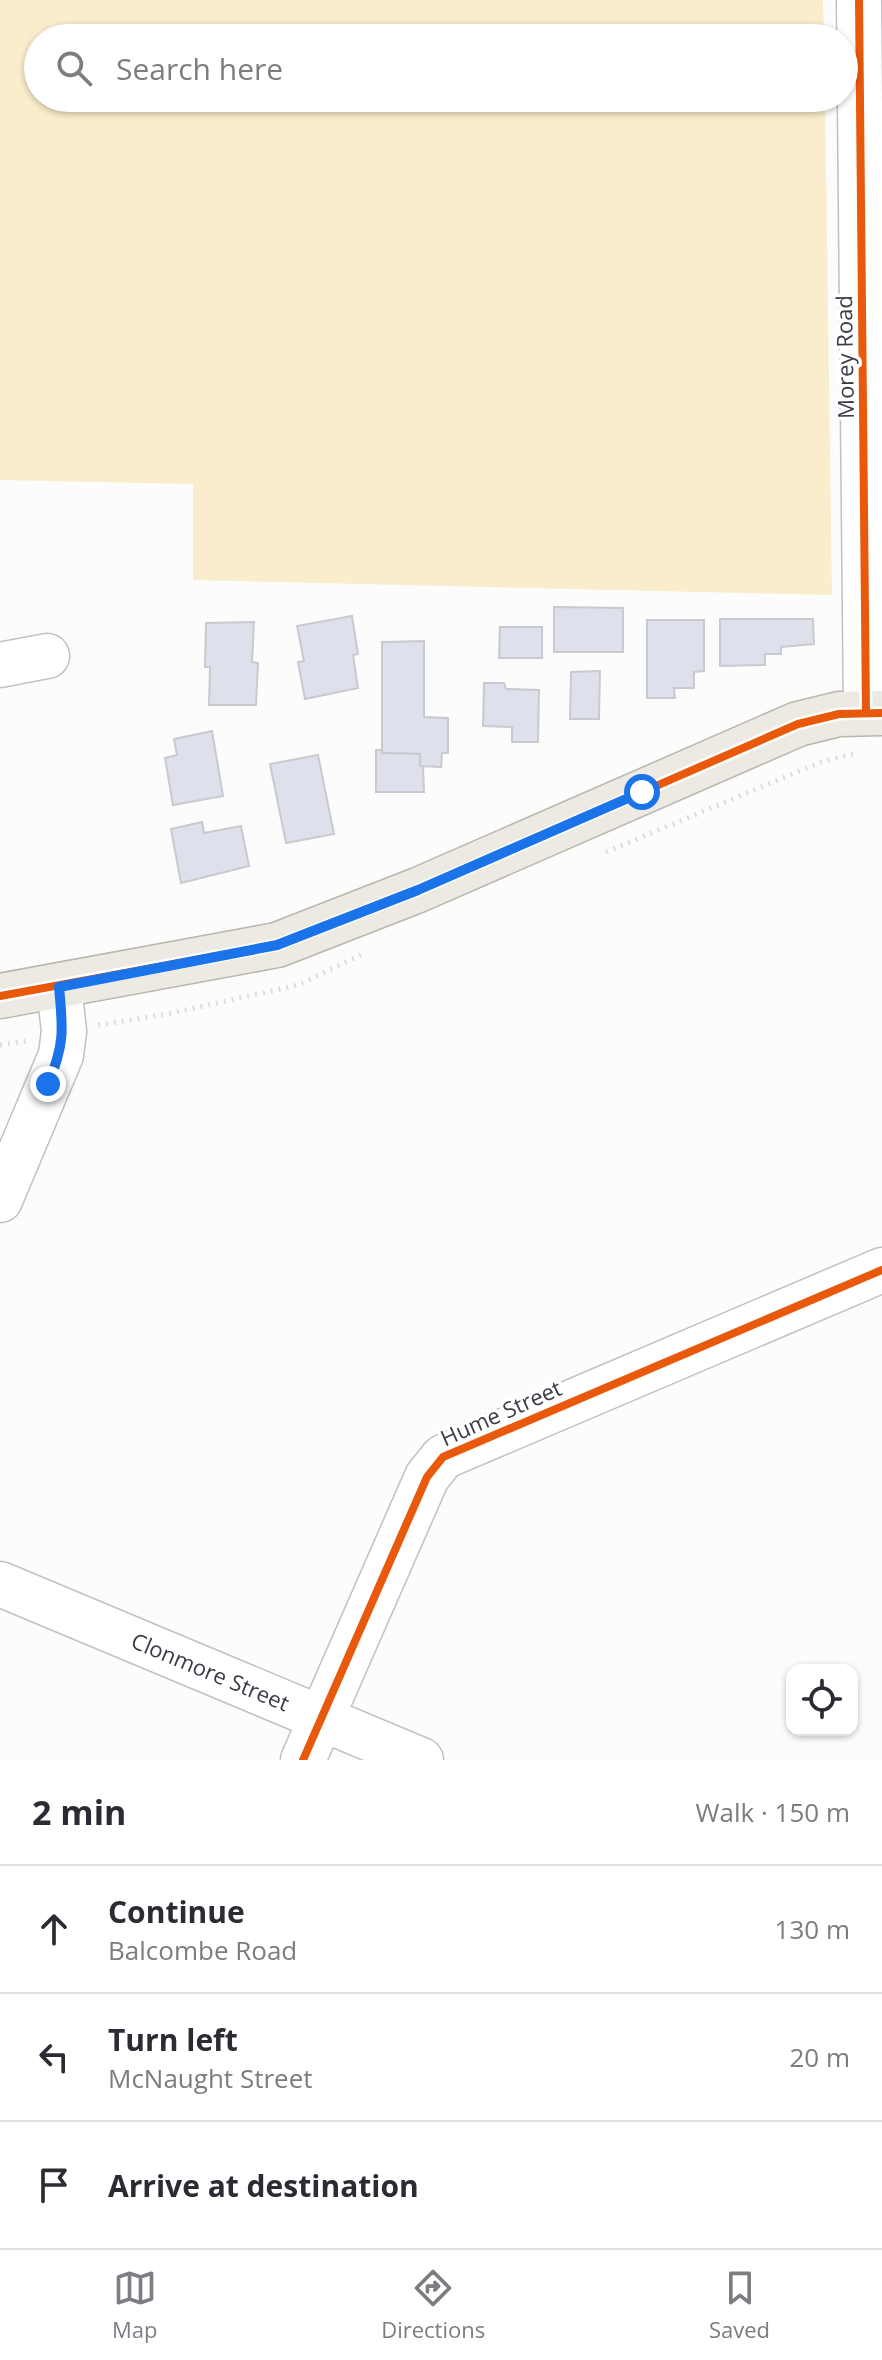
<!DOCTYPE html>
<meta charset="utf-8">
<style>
:root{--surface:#fff;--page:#f7f7f7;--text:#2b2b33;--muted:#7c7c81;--line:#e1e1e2;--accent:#7e7f86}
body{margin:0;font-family:"Open Sans",sans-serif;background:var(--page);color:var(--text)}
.controls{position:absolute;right:24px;bottom:24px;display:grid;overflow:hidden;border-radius:16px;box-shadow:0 2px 6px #0004}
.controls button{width:72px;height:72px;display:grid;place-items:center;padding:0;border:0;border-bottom:2px solid var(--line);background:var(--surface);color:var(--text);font:40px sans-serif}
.stop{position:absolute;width:24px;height:24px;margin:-18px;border:6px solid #1a73e8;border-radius:50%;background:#fff}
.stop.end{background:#1a73e8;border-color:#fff;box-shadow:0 2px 8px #0008}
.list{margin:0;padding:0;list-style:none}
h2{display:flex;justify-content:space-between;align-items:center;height:104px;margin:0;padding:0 32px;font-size:34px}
h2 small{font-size:26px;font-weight:400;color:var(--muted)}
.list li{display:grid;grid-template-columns:52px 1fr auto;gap:24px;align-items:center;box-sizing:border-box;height:128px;padding:0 32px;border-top:2px solid var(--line)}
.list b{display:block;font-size:30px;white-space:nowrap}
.list p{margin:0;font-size:26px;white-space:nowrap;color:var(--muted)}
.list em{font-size:26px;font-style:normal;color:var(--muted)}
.icon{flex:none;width:44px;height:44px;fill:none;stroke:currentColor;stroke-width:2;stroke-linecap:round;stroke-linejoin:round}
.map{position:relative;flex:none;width:882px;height:1760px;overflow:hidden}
.search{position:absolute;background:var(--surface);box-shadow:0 2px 6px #0004;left:24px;right:24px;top:24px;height:88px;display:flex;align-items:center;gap:20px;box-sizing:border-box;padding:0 28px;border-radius:44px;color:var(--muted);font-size:30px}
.sheet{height:488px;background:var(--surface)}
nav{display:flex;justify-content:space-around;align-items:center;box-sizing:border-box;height:112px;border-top:2px solid var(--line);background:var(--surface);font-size:22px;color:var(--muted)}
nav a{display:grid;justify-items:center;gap:4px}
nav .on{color:var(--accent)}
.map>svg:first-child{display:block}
</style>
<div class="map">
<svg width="882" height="1760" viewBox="0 0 882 1760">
<rect width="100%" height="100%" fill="#fcfcfc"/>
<path fill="#f9edcc" d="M0,0H823L824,38H38V98H825L832,595L193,580V484L0,480Z"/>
<g fill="#dee0eb" stroke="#c9cacf" stroke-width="2">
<path d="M554,607L623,608V652H554Z"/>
<path d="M352,616L358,654L353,655L358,688L305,699L298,662L304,661L297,626Z"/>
<path d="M720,619H813L814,644L781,647V654H765V665L720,666Z"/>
<path d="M647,620H704V671L694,672V688H674L675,698H647Z"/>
<path d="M254,622L252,662L258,663L256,705H209L210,667H205L206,623Z"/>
<path d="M500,627H542V658H499Z"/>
<path d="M424,641V717L448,718V753H442L441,767L420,766V754L382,753V642Z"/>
<path d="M600,671L599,719H570L571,672Z"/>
<path d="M484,683H504L506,689L539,690L538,742H512V727L483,726Z"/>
<path d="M212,731L223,796L173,805L165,758L177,755L174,739Z"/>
<path d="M376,750H382V753L420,754V766H423L424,792H376Z"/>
<path d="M318,755L334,834L286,843L270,764Z"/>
<path d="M202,822L204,833L241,826L249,866L181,883L171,829Z"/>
</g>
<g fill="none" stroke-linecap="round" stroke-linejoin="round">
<defs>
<g id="minor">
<path d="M859,0L866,713"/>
<path d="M0,665L47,656"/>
<path d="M0,1200L61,1055L64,1031L59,987"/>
<path id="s1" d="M0,1584L421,1760"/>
<path d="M303,1760L427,1477L443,1457L882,1270"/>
</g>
<path id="major" d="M0,996L277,945L418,890L798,724L839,714L882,713"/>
</defs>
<use href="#minor" stroke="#c0c1c6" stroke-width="47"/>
<use href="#major" stroke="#b9b6ac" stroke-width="47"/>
<g stroke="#ddddde" stroke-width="5" stroke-dasharray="2 6" stroke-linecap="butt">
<path d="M606,852L821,762L857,753"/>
<path d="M98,1025L167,1014L298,985L361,955"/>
<path d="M0,1045L26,1041"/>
</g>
<use href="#minor" stroke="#fff" stroke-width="44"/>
<use href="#major" stroke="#edeae4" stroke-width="44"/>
<defs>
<g id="cycleway">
<path d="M859,0L866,713"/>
<path d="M0,996L277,945L418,890L798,724L839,714L882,713"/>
<path d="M303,1760L427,1477L443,1457L882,1270"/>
</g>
</defs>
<use href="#cycleway" stroke="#fff" stroke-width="13"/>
<use href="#cycleway" stroke="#e8590c" stroke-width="8"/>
</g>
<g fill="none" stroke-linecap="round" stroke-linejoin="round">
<path stroke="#1a73e8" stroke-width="10" d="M48,1084C65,1044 63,1029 59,987L277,945L418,890L642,792"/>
</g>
<g text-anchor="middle" stroke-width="7" stroke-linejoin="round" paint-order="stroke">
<g font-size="22" fill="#3a3c47" stroke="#fff">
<text transform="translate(845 357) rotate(-91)" y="8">Morey Road</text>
<text transform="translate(501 1413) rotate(-24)" y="8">Hume Street</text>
<text dy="8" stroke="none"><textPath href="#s1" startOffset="228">Clonmore Street</textPath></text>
</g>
</g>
</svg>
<div class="controls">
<button><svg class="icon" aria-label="locate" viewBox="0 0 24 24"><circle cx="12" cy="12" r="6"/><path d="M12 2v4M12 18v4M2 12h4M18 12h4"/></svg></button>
</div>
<div class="stop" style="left:642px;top:792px"></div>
<div class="stop end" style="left:48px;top:1084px"></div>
<div class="search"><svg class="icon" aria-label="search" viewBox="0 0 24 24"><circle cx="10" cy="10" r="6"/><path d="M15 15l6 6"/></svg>Search here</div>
</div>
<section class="sheet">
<h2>2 min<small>Walk · 150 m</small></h2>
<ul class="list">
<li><svg class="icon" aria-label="ahead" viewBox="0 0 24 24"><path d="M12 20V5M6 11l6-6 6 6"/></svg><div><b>Continue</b><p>Balcombe Road</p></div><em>130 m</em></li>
<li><svg class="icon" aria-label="left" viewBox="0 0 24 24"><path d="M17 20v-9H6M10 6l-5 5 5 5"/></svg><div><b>Turn left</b><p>McNaught Street</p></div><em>20 m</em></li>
<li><svg class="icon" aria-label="arrive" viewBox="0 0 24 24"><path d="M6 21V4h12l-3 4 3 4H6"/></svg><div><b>Arrive at destination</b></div></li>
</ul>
</section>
<nav>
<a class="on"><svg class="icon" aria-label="map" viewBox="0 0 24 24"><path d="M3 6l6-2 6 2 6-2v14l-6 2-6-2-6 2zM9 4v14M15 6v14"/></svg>Map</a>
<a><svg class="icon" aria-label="directions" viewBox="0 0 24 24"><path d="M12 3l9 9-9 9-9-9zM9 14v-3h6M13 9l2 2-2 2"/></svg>Directions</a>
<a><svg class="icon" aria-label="saved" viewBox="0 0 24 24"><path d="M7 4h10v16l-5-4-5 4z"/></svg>Saved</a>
</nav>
